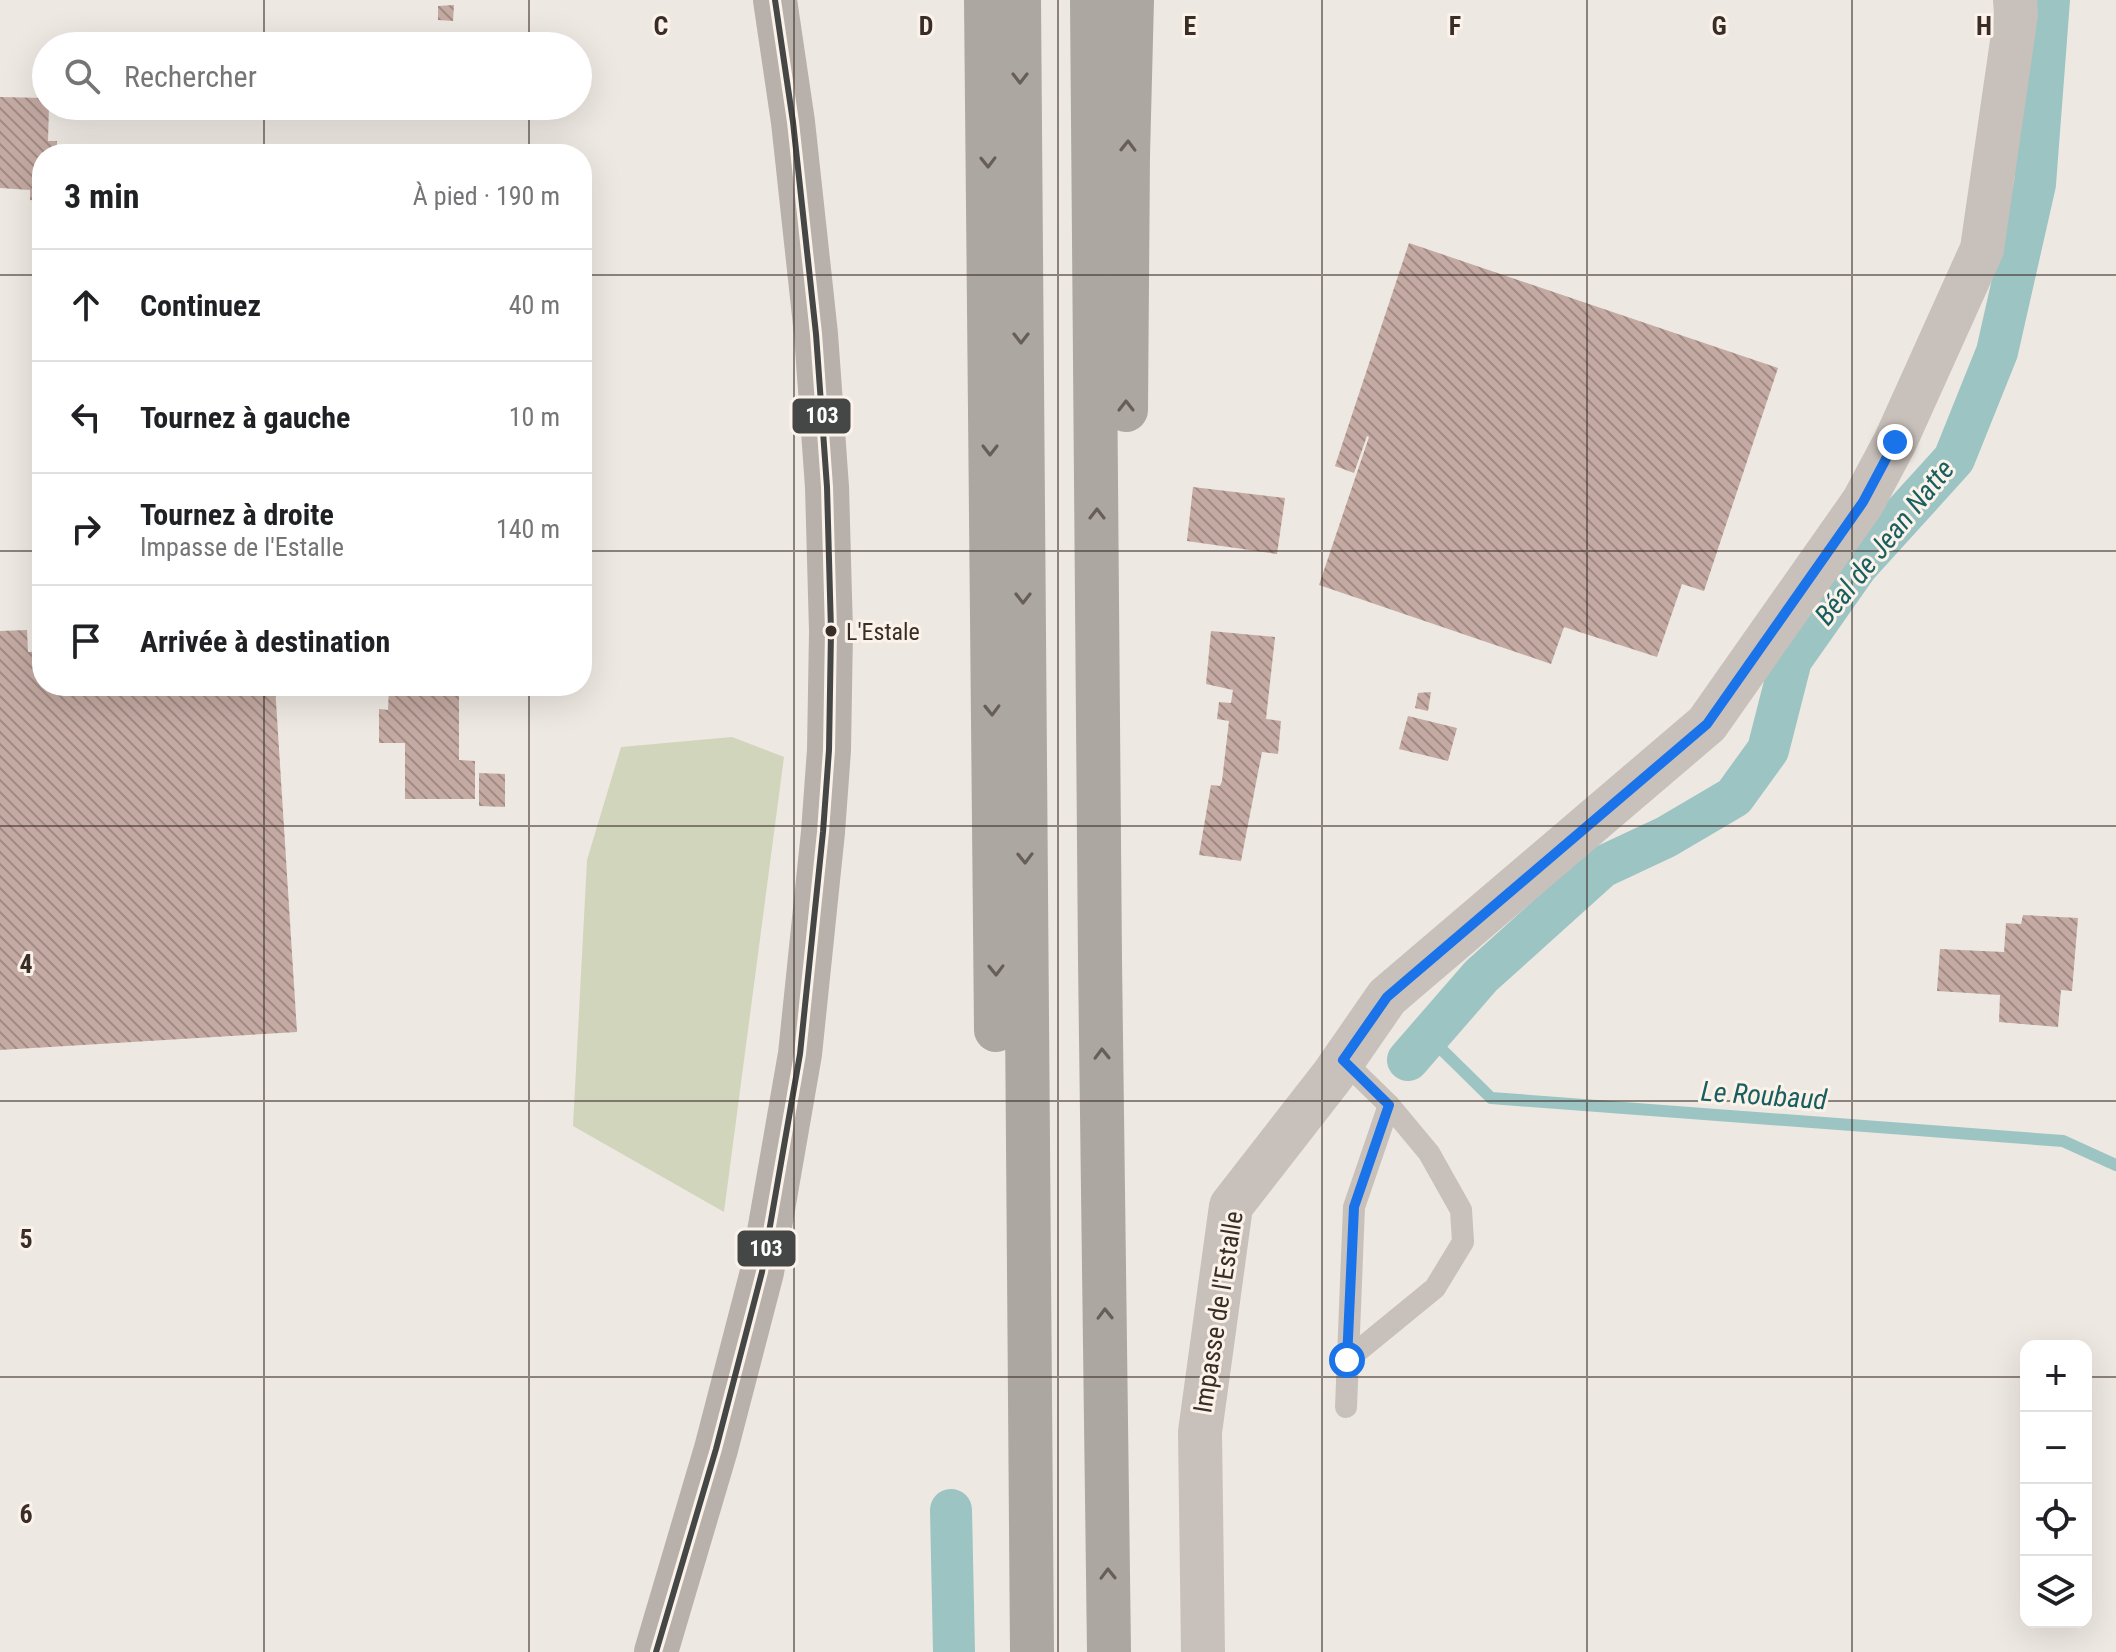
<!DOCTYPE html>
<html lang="fr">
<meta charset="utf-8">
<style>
:root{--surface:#fff;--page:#f6f6f6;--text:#202124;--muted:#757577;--line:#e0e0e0}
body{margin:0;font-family:"Roboto Condensed",sans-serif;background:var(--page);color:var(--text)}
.controls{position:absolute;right:24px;bottom:24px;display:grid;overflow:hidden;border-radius:16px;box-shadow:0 8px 32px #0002}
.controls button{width:72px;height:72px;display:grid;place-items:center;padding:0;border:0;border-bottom:2px solid var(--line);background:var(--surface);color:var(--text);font:40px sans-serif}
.stop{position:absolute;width:24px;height:24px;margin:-18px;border:6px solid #1a73e8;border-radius:50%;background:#fff}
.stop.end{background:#1a73e8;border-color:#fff;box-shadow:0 2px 8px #0008}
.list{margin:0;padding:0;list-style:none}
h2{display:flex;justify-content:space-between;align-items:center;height:104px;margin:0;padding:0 32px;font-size:34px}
h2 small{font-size:26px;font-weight:400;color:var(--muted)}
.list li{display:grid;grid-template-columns:52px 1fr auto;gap:24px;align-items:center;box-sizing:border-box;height:112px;padding:0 32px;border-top:2px solid var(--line)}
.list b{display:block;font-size:30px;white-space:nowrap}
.list p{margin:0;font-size:26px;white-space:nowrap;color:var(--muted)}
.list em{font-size:26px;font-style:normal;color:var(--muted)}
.icon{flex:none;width:44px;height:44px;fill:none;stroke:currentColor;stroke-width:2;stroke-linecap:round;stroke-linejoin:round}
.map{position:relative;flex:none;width:2116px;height:1652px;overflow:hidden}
.search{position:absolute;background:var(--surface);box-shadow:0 8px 32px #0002;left:32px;top:32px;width:560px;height:88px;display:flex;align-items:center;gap:20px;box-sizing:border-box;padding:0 28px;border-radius:44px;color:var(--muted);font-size:30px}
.panel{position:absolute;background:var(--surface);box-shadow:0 8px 32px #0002;left:32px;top:144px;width:560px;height:552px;border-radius:32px}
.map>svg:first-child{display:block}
</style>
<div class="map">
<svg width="2116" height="1652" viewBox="0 0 2116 1652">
<defs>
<pattern id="building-back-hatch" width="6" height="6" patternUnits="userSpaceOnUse" patternTransform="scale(2)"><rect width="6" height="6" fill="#c4aaa2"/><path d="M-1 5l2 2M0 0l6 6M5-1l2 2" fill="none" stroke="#a08b84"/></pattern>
</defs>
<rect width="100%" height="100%" fill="#eee8e2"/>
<path fill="#d1d5bb" d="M732,737L784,757L724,1212L573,1126L587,860L621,747Z"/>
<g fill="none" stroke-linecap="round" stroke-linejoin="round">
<path stroke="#9cc4c2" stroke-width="12" d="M1428,1036L1491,1098L2063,1141L2116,1165"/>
<g stroke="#9cc4c2" stroke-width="42">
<path d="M1408,1060L1481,976L1602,867L1666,837L1734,797L1768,750L1791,660L1857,566L1954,459L1997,352L2035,184L2049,0"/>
<path d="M951,1510L954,1652"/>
</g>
</g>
<g fill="url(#building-back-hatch)">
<path d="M454,5L453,21L438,20V6Z"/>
<path d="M83,34H143L144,46H83Z"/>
<path d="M0,97L46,98V106H49L48,141H57V154H42V201L30,200V190L0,188Z"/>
<path d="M1409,243L1778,368L1704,591L1682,584L1657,657L1564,627L1551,664L1319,585L1369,437L1367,436L1354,473L1335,466Z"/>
<path d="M1193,487L1285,498L1277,554L1187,541Z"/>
<path d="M27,630L28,652L42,651V686H275L297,1032L0,1050V631Z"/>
<path d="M1211,631L1275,637L1266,719L1281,721L1278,754L1262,752L1241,861L1199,855L1211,785L1220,786L1222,781L1229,721L1217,719L1219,702L1231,703L1233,690L1206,684Z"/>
<path d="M411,686H459V760L475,761V799H405V743H379V709L388,710L389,687L411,688Z"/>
<path d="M1431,692L1428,711L1415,708L1418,693Z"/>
<path d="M1408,716L1457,728L1448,761L1399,749Z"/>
<path d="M479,773L505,774V807L479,806Z"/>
<path d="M2023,915L2078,918L2072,991L2061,990L2058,1027L1999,1022L2000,995L1937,991L1940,949L2004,952L2006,923L2021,924Z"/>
</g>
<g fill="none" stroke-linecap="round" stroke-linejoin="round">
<g stroke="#c8c0bb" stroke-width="22">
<path d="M1343,1060L1389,1105L1429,1153L1461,1210L1463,1242L1435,1288L1347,1360"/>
<path d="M1346,1407L1354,1207L1389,1105"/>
</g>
<path stroke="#c8c0bb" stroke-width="44" d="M1203,1652L1200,1432L1231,1206L1333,1075L1387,997L1707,724L1863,502L1895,442L1982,249L2016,14L2015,0"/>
<path stroke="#b8b0ab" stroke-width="44" d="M656,1652L716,1449L762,1272L800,1054L823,832L829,750L831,631L827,487L816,334L793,122L775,0"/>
<g stroke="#ada7a1" stroke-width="44">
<path d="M986,0L996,1030"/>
<path d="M1019,0L1032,1652"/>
<path d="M1092,0L1100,960L1109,1652"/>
<path d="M1126,410L1128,155L1132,0"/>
</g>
<defs>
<path id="bus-1" d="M656,1652L716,1449L762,1272L800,1054L823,832L829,750L831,631L827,487L816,334L793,122L775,0"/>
</defs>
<use href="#bus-1" stroke="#fbf2ea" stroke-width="12"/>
<use href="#bus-1" stroke="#444746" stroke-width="6"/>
</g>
<defs><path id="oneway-chevron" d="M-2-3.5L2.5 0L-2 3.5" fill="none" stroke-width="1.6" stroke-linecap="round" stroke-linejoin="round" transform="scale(2)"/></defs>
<g stroke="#685e58">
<use href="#oneway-chevron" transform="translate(1020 78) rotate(90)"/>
<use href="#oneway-chevron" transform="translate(1128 146) rotate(-89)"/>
<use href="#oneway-chevron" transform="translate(988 162) rotate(89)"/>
<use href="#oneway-chevron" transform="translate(1021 338) rotate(90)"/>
<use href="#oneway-chevron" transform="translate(1126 406) rotate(-90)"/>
<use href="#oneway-chevron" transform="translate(990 450) rotate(90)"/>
<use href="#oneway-chevron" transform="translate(1097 514) rotate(-90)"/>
<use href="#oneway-chevron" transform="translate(1023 598) rotate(90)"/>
<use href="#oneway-chevron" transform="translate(992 710) rotate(89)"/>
<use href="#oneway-chevron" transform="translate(1025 858) rotate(89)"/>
<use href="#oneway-chevron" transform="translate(996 970) rotate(89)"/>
<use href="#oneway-chevron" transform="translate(1102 1054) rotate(-91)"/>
<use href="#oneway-chevron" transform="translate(1105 1314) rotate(-91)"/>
<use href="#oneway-chevron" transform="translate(1108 1574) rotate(-91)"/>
</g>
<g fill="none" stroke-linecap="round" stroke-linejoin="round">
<path stroke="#1a73e8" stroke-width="10" d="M1347,1360L1354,1207L1389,1105L1343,1060L1387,997L1707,724L1863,502L1895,442"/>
</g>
<path fill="none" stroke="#3a2d28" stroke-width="2" stroke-opacity="0.55" d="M264,0V46M529,0V46M794,0V1652M1058,0V1652M1322,0V1652M1587,0V1652M1852,0V1652M264,106V154M529,106V154M0,275H42M582,275H2116M0,551H42M582,551H2116M264,686V1652M529,686V1652M0,826H2116M0,1101H2116M0,1377H2026M2086,1377H2116"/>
<circle fill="#3a2d28" stroke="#fbf2ea" stroke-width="3" cx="831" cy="631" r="7"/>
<g text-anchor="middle" stroke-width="6" stroke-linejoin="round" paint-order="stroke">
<g font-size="24" fill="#3a2d28" stroke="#fbf2ea" text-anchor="start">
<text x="846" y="640">L'Estale</text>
</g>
<g font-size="26" fill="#3a2d28" stroke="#fbf2ea">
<text transform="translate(1218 1312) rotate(-81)" y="9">Impasse de l'Estalle</text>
</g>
<g font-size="28" font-style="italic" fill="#195f60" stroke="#fbf2ea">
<text transform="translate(1884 542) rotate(-51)" y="10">Béal de Jean Natte</text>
<text transform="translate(1764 1095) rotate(4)" y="10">Le Roubaud</text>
</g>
</g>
<g font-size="26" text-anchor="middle" font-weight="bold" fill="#3a2d28" stroke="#fbf2ea" stroke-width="6" stroke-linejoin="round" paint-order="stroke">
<text x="661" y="35">C</text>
<text x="926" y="35">D</text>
<text x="1190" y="35">E</text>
<text x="1455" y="35">F</text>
<text x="1719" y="35">G</text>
<text x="1984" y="35">H</text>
<text x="26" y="973">4</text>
<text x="26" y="1248">5</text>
<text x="26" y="1523">6</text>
</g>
<g stroke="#fbf2ea" stroke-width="3">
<rect x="791" y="397" width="61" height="38" rx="8" fill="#444746"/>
<rect x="736" y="1229" width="61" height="39" rx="8" fill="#444746"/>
</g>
<g font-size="22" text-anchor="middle" font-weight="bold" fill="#fff">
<text x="822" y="423">103</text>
<text x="766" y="1256">103</text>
</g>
</svg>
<div class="controls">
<button>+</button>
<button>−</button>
<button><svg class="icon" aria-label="locate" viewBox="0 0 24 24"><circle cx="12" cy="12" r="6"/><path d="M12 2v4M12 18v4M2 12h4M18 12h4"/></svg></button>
<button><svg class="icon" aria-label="layers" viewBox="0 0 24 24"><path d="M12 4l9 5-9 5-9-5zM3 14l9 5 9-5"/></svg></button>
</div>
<div class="stop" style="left:1347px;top:1360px"></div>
<div class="stop end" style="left:1895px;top:442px"></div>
<div class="search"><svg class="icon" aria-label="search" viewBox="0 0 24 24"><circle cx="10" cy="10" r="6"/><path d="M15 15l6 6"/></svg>Rechercher</div>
<section class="panel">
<h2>3 min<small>À pied · 190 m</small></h2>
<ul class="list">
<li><svg class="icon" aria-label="ahead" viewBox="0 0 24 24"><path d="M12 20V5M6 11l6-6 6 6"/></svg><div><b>Continuez</b></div><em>40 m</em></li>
<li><svg class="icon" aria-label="left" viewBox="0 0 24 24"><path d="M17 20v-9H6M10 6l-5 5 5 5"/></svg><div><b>Tournez à gauche</b></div><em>10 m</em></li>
<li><svg class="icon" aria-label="right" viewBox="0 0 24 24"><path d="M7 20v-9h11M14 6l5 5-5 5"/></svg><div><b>Tournez à droite</b><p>Impasse de l'Estalle</p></div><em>140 m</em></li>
<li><svg class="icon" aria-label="arrive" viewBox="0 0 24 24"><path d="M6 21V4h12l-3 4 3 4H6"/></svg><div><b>Arrivée à destination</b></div></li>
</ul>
</section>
</div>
